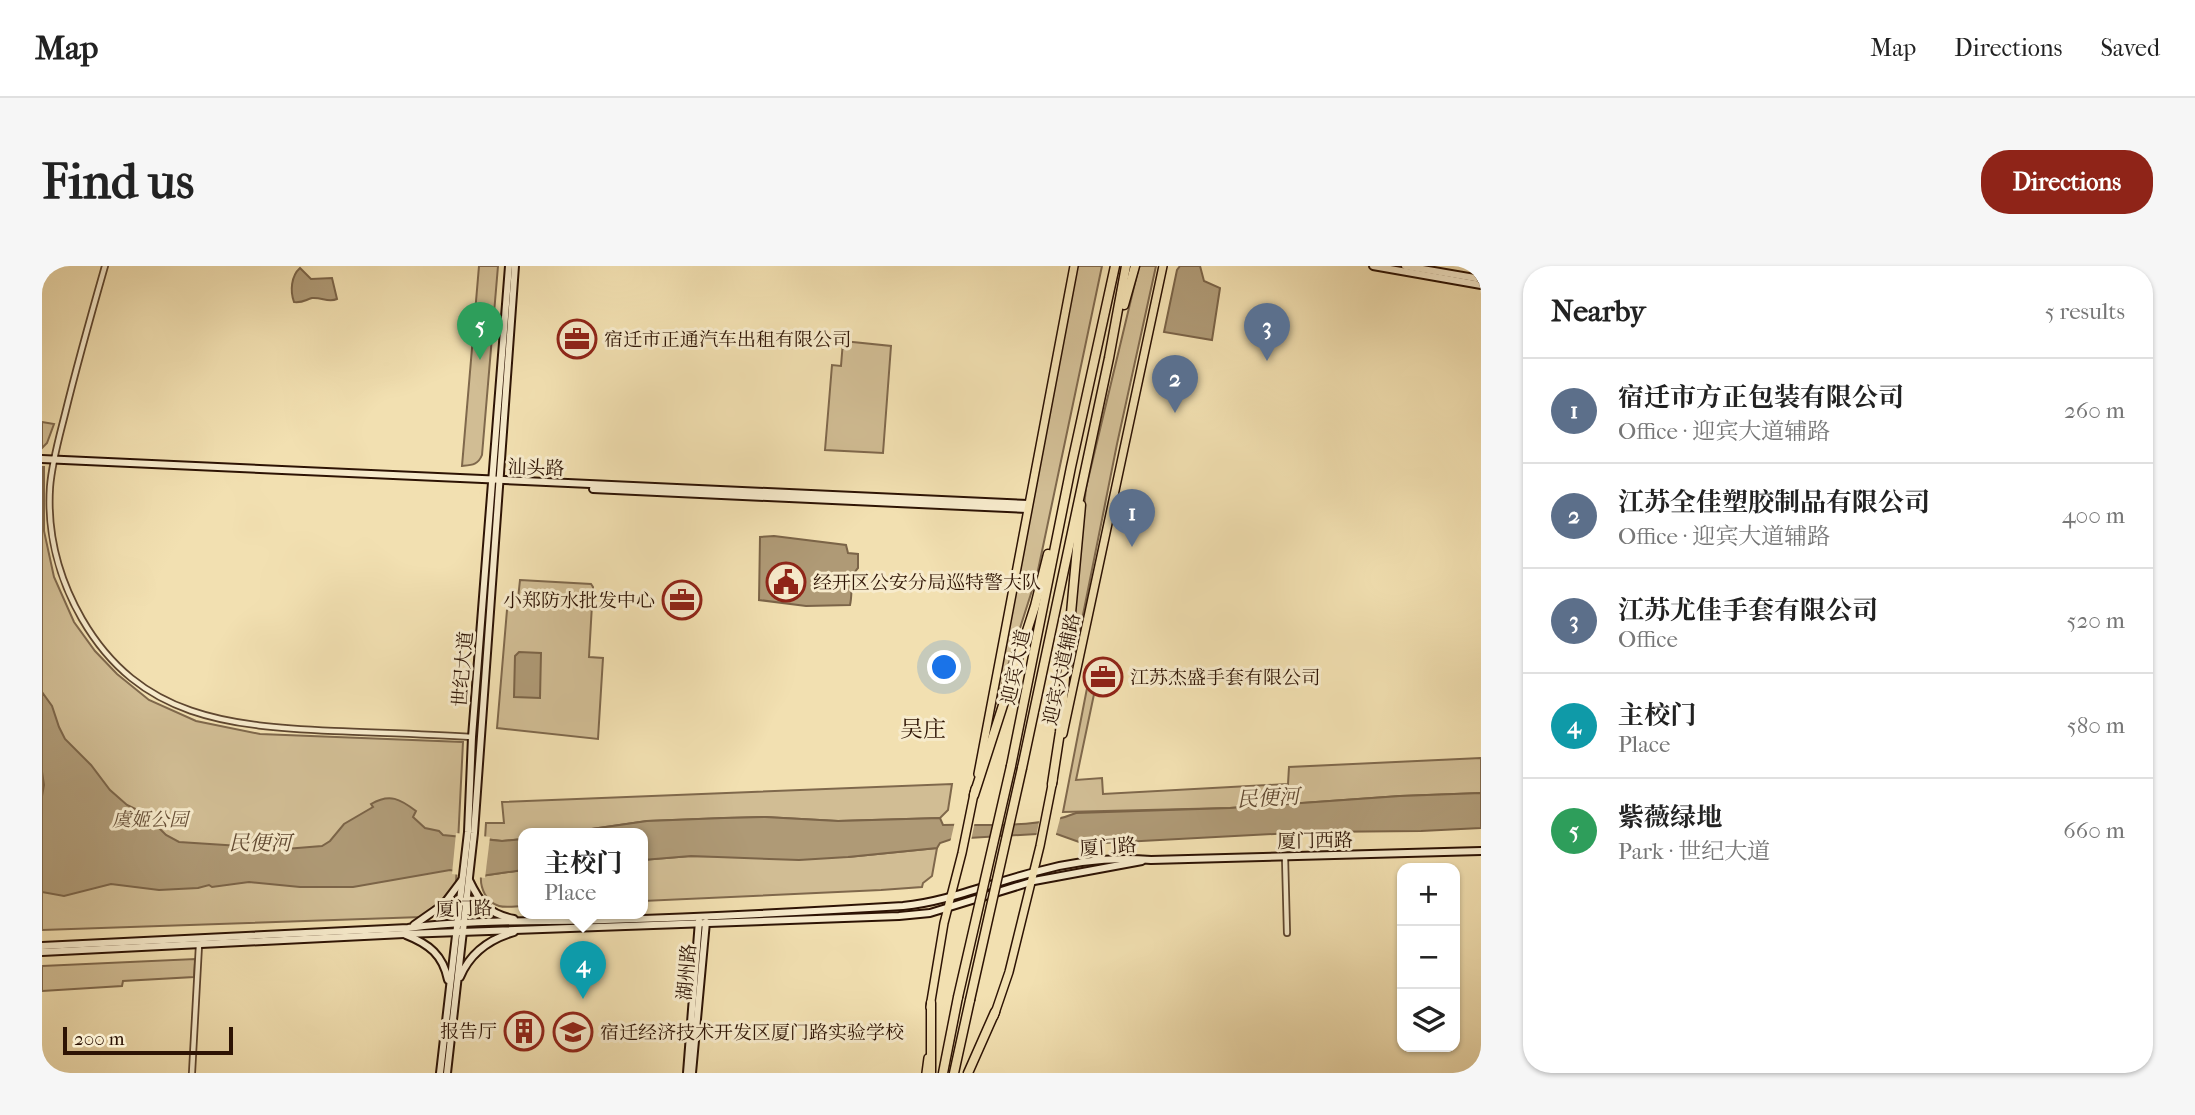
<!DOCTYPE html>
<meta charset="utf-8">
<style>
:root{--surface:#fff;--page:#f6f6f6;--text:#222;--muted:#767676;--line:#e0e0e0;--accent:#8f2418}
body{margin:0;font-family:"IM FELL French Canon","Noto Serif SC",serif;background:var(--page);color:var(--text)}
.controls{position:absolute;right:21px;bottom:21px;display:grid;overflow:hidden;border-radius:14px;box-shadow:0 2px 5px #0004}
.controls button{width:63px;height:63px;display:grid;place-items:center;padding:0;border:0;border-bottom:2px solid var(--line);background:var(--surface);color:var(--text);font:35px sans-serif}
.scale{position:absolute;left:21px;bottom:18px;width:170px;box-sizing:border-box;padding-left:7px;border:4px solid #2d1304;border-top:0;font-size:19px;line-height:24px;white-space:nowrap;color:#2d1304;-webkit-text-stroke:5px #f7ebcc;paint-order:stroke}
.you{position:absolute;left:903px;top:402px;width:24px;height:24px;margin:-18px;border:5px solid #fff;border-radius:50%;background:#1a73e8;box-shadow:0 0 0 10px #1a73e833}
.badge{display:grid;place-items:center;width:46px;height:46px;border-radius:50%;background:var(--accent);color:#fff;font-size:23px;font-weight:700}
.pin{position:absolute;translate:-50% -58px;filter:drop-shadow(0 2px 4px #0008)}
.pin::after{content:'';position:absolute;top:37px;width:24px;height:21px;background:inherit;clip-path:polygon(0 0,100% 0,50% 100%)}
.popup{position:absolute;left:476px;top:562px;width:130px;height:91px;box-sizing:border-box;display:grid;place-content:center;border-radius:14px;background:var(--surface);filter:drop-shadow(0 2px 5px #0005);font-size:23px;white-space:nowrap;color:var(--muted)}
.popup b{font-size:26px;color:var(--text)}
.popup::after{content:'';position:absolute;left:50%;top:100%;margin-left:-14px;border:14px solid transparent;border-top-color:var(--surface)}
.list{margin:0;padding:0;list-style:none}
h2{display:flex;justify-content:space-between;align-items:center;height:91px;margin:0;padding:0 28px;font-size:30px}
h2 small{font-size:23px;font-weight:400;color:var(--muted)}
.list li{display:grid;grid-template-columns:46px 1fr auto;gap:21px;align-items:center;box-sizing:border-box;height:105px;padding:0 28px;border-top:2px solid var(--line)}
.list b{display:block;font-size:26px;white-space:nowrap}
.list p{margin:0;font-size:23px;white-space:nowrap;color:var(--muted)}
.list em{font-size:23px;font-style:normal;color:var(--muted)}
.icon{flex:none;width:38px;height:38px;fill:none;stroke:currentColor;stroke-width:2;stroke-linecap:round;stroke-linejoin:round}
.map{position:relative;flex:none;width:1439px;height:807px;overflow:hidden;border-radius:28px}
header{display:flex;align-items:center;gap:42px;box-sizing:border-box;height:98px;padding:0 35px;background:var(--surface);border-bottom:2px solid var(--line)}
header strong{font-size:33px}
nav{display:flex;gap:38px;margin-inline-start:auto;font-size:24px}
.intro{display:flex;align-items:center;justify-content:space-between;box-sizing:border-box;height:168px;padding:0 42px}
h1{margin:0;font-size:49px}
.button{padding:18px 32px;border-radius:28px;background:var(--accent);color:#fff;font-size:24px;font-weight:700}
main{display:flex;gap:42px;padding:0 42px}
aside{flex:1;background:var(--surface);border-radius:28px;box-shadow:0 2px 5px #0004}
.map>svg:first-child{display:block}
</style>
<header>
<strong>Map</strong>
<nav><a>Map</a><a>Directions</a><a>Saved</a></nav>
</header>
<div class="intro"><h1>Find us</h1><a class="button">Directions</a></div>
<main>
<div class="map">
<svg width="1439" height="807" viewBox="0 0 1439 807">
<rect width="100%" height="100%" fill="#f2e0b1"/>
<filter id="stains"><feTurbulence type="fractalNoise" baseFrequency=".00286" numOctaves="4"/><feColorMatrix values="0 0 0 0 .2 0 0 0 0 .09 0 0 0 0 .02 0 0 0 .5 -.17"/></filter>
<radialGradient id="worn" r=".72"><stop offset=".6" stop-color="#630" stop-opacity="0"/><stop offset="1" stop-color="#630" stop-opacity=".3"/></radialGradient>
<g fill="#d1bd94" stroke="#7f684c" stroke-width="2">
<path d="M437,0H456L440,189C436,199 430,199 420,200Z"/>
<path d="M1035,0H1060L995,309L945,465Z"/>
<path d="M1097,0H1114L1075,178L1031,399L1026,397L1044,222Z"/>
<path d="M801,75L849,80L841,187L783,184L790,99L799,100Z"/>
<path d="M0,156L12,158L5,177L0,182Z"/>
<path d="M0,201H2V265L12,311L32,356L53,385L75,408L107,434L154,455L218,468L421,476L414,617L394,641L380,651L0,664Z"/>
<path d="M478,314L549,318L551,321L547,391L561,392L556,473L455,462L466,332L476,333Z"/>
<path d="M1052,412L1055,414L1034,514L1060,512L1061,528L1246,518L1247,501L1439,492V527L1358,530L1188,542L1021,546L1046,417L1048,413Z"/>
<path d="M910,518L906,544L898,552L796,555L723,551L682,552L605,555L522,567H482L481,573L460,575L443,573L444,557H462L460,536Z"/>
<path d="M895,582L890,610L881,617L880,621L839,624L601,635L600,594L649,590L806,591Z"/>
<path d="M481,604V640C474,640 464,642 457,640C444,636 438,622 439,610Z"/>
<path d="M153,693L152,711L81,715L80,720L0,725V700Z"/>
</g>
<g fill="#af9a76" stroke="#7b6448" stroke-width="2">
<path d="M1138,0H1158L1162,15L1178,22L1170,74L1122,66L1135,4Z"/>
<path d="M258,2L269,13L290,12L295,33C286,37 280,31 270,32C263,34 261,37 252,36C248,25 249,10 258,2Z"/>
<path d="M732,270L804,279L806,287L816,288V302C807,311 811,327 808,339L764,340L717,334L718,271Z"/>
<path d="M477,386L499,387L498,432L472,431L473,390Z"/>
<path d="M0,426L10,440L17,461L23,473L49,499L68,524L85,539L102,547L124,569L137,576L243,583L280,580L288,575L302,558L331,541L329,538C348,527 358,533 374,545L371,551L383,562L397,565L401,569L460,575L481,573V604L439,610L408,604L311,621H258L207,616L170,621L167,619L156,622L117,624L69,618L22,630L0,626V530L2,519L0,506Z"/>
<path d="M1439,527V562L1379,565L1269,566L1062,577L1037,576L1012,567L910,573L898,577L895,582L806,591L757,594L649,590L601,594L600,567H522L605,555L682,552L723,551L796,555L898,552L901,559C942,558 996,563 1034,547L1188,542L1358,530Z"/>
</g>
<g fill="#f2e0b1">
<path d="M1019,549L1013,572L994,571L998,551Z"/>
<path d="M913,555H933L929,575L908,577Z"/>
<path d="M414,567L448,571L443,612L410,608Z"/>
</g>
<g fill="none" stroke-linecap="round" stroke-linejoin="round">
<defs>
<g id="street">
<path d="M63,0C49,49 35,99 23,148C17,172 10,196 8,221C5,267 17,313 40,353C98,453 188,460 292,465C338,467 384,468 430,471"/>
<path d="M1243,591L1245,667"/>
<path d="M150,807L157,679"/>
</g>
<g id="secondary">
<path d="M1331,0L1439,19"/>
<path d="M1363,0L1439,13"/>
<path d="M0,193L986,238"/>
<path d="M551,223L985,243"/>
<path d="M427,614C438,637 446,648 472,653"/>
<path d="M372,659L402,638L420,614"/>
<path d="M364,669C387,678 401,689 406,714"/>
<path d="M0,680L366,662C431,653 497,656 563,654C662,651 762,646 861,640C908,635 951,616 997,605C1033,595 1071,591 1109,594L1439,585"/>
<path d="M0,686L362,668L857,650L888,647L992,615L1100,595"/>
<path d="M418,711C428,687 448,673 472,666"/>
<path d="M398,807L426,566L430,471L467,0"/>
<path d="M405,807L432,567L473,0"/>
<path d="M645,807L657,655"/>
<path d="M650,807L664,656"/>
</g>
<g id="primary">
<path d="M1021,468L1121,0"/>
<path d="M936,508L1032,0"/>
<path d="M888,741L902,657L920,587L933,523"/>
<path d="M952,750L967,706L998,580L1011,514"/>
<path d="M884,807L886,792"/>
</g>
<g id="highway">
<path d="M1082,39L1093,0"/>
<path d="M969,500L1029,201L1073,0"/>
<path d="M980,502L1067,92L1084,0"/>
<path d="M1010,518L1018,466L1039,239"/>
<path d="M932,529L993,340L1006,288"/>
<path d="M889,737V807"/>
<path d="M901,807L916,731"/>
<path d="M912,807L928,734"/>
<path d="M926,807L953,746"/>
</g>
</defs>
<use href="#street" stroke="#5e462f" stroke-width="8"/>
<use href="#secondary" stroke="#2d1304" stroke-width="10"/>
<use href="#primary" stroke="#2d1304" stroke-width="10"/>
<use href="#highway" stroke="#2d1304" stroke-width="11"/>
<use href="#street" stroke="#f7ebcc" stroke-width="4.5"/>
<use href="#secondary" stroke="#f7ebcc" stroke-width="6"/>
<use href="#primary" stroke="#f2e0b1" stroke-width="7"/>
<use href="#highway" stroke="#f2e0b1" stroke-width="8"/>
<defs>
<g id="highway-bridge">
<path d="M916,731L969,500"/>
<path d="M928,734L980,502"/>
</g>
</defs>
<use href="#highway-bridge" stroke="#2d1304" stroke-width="11" stroke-linecap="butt"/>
<use href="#highway-bridge" stroke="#f2e0b1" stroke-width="8"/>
</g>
<defs>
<symbol id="office-ring" viewBox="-11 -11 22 22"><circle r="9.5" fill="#f7ebcc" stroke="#8f2418" stroke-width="1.5"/><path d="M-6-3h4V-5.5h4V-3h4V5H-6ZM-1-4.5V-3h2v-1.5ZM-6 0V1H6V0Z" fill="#8f2418"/></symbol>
<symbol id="civic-ring" viewBox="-11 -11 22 22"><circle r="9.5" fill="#f7ebcc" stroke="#8f2418" stroke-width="1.5"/><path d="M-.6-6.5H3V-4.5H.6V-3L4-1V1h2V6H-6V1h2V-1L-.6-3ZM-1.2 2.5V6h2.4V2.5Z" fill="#8f2418"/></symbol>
<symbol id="building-ring" viewBox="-11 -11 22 22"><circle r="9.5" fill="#f7ebcc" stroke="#8f2418" stroke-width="1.5"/><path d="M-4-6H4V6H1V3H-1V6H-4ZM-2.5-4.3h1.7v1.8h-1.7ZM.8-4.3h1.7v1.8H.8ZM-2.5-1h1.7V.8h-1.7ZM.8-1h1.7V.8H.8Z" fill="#8f2418"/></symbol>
<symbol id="school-ring" viewBox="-11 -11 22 22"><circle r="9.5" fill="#f7ebcc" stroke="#8f2418" stroke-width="1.5"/><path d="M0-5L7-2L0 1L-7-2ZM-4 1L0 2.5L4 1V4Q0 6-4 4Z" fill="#8f2418"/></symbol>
</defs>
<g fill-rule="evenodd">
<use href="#office-ring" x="513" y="51" width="44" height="44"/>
<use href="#civic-ring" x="722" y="294" width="44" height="44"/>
<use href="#office-ring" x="618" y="312" width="44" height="44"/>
<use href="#office-ring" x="1039" y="389" width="44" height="44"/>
<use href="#building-ring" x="460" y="743" width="44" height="44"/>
<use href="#school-ring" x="509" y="744" width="44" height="44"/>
</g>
<g text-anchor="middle" stroke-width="6" stroke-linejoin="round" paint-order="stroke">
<g font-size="19" fill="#2d1304" stroke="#f7ebcc" text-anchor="start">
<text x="562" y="80">宿迁市正通汽车出租有限公司</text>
<text x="771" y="323">经开区公安分局巡特警大队</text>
<text x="613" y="341" text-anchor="end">小郑防水批发中心</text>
<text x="1088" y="418">江苏杰盛手套有限公司</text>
<text x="455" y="772" text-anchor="end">报告厅</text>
<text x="558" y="773">宿迁经济技术开发区厦门路实验学校</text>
</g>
<g font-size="19" fill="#2d1304" stroke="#f7ebcc">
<text transform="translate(494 201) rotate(2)" y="7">汕头路</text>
<text transform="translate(973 401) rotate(-78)" y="7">迎宾大道</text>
<text transform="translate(420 403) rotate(-85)" y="7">世纪大道</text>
<text transform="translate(1019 403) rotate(-78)" y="7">迎宾大道辅路</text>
<text transform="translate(1273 574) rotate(-1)" y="7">厦门西路</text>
<text transform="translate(1066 580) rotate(-4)" y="7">厦门路</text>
<text transform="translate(422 642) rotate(-2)" y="7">厦门路</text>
<text transform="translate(644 706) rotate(-85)" y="7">湖州路</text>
</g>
<g font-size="19" font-style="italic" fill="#664e36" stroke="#f7ebcc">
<text x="108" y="560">虞姬公园</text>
</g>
<g font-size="21" font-style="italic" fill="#614932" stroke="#f7ebcc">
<text transform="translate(1226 532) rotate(-3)" y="7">民便河</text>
<text x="218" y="584">民便河</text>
</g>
<g font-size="23" fill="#2d1304" stroke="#f7ebcc">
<text x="881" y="471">吴庄</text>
</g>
</g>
<rect width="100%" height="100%" filter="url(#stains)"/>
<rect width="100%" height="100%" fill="url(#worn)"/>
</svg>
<div class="controls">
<button>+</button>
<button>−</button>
<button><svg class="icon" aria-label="layers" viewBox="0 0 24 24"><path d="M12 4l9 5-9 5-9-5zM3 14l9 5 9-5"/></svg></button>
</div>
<div class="scale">200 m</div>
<div class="you"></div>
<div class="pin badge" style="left:1090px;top:281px;background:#5c6f8a">1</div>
<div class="pin badge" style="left:1133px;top:147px;background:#5c6f8a">2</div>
<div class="pin badge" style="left:1225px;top:95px;background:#5c6f8a">3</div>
<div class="pin badge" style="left:541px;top:733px;background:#0f9aa8">4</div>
<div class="popup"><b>主校门</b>Place</div>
<div class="pin badge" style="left:438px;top:94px;background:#2e9e5b">5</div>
</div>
<aside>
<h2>Nearby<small>5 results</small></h2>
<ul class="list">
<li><span class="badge" style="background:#5c6f8a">1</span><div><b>宿迁市方正包装有限公司</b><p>Office · 迎宾大道辅路</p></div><em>260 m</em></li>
<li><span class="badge" style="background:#5c6f8a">2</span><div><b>江苏全佳塑胶制品有限公司</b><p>Office · 迎宾大道辅路</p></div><em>400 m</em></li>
<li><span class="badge" style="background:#5c6f8a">3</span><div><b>江苏尤佳手套有限公司</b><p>Office</p></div><em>520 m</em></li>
<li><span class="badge" style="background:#0f9aa8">4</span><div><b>主校门</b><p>Place</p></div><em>580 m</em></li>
<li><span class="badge" style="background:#2e9e5b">5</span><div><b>紫薇绿地</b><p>Park · 世纪大道</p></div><em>660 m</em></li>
</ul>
</aside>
</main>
